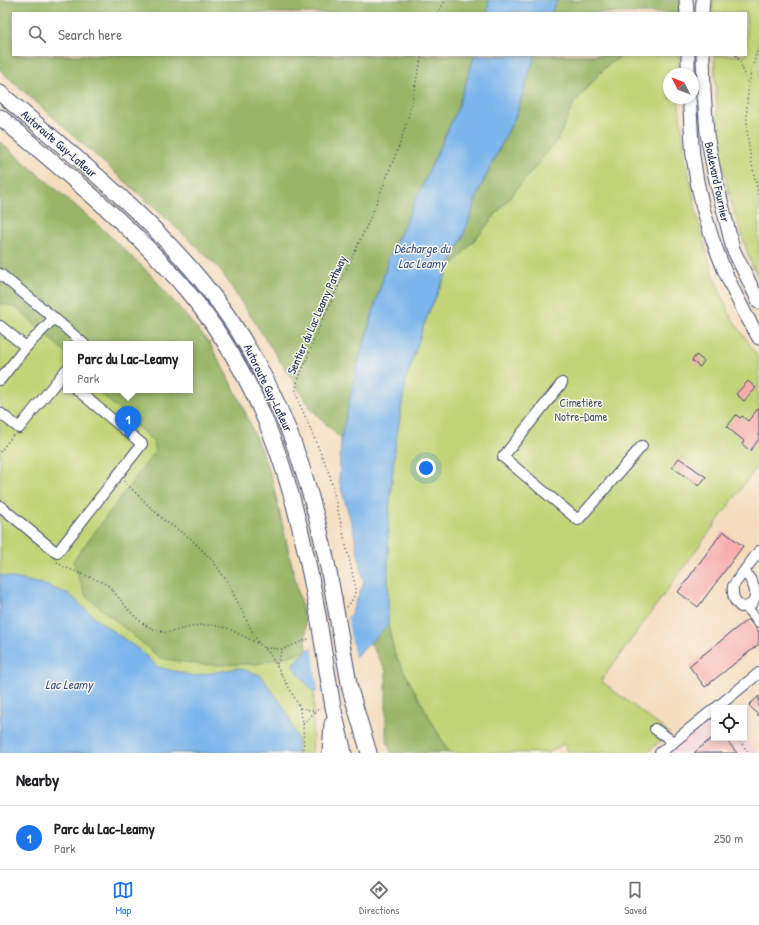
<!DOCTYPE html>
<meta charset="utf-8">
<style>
:root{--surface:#fff;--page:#f6f6f6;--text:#202124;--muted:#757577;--line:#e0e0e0;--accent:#1a73e8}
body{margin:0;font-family:"Patrick Hand",sans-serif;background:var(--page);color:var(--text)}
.controls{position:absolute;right:12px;bottom:12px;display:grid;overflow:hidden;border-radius:0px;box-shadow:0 2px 6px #0003}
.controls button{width:36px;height:36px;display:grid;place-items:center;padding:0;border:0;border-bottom:1px solid var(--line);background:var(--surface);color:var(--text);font:20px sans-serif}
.compass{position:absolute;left:663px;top:68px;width:36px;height:36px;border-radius:50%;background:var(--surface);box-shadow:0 2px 6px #0003;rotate:312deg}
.you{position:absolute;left:426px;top:468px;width:14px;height:14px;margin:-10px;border:3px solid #fff;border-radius:50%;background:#1a73e8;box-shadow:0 0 0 6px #1a73e833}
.badge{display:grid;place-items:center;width:26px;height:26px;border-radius:50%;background:var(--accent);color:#fff;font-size:13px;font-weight:700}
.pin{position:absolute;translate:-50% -33px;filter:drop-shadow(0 1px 2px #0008)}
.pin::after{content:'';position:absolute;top:21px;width:14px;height:12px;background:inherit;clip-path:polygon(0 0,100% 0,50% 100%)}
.popup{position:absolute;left:63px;top:341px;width:130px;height:52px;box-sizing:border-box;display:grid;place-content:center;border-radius:0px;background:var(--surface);filter:drop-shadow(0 1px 3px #0005);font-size:13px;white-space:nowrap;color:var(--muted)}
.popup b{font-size:15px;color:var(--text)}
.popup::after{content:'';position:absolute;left:50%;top:100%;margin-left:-8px;border:8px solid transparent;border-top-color:var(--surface)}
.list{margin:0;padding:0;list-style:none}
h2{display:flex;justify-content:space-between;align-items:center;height:52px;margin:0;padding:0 16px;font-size:17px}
h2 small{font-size:13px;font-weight:400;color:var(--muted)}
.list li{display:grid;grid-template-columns:26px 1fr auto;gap:12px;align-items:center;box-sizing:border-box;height:64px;padding:0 16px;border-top:1px solid var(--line)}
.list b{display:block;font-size:15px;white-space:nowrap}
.list p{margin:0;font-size:13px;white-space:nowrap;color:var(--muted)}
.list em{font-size:13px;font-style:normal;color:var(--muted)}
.icon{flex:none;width:22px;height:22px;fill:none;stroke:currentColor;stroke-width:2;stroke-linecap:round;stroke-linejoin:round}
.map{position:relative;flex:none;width:759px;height:753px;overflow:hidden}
.search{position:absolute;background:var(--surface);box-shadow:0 2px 6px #0003;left:12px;right:12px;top:12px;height:44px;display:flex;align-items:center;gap:10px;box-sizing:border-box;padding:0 14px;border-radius:0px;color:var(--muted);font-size:15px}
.sheet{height:116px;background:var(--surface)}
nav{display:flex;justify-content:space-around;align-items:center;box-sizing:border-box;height:56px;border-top:1px solid var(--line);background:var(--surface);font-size:11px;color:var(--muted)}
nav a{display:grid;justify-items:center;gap:2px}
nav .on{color:var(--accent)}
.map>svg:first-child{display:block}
</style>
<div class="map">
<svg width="759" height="753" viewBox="0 0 759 753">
<rect width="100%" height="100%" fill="#fbf7ec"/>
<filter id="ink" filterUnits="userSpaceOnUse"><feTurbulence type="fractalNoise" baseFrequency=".025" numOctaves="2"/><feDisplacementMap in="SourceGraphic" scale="8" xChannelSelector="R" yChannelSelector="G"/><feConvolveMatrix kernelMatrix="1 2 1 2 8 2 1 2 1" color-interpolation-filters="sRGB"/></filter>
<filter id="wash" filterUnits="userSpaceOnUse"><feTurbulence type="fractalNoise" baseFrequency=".012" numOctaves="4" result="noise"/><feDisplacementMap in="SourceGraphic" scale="16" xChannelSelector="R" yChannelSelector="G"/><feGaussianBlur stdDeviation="0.9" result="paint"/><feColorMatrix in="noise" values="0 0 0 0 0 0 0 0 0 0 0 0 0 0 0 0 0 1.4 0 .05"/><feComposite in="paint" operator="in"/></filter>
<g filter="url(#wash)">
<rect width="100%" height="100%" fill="#f4dcbd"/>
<path fill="#f5cfdb" d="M714,709V738H744V736L758,753H660Z"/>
<g fill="#c2d477" stroke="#6e826a" fill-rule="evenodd">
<path d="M712,0H759V279L751,263L730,199L719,145L714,55H746V13H712Z"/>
<path d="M623,55H679L678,74H669V98H678L685,155L698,220L712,272L730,315L759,359V464L601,681L669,733L647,753H570L563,744L549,753H449L395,655L388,625V522L395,447L406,379L427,316L449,269L482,231L558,139L574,103L604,68Z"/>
<path d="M0,142L98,225L151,275L210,344L241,402L271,476L305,622L307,651L292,665L314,693L312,753H0ZM66,344H190V390H66Z"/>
</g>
<g fill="#99b668" stroke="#5a7263">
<path d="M0,0H489L487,13H13V55H475L457,110L389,258L358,362L341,439L312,410L219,268L167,219L0,70Z"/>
<path d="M557,0H680V13H551Z"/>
<path d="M535,55H623L604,68L574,103L558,139L482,231L449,269L464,234L480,188L516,115Z"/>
<path d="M0,142L98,225L151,275L210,344L241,402L271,476L305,622L307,651L257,664L202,665L160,658L85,595L73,561L156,450L152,440L97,390H190V344H66V353L17,308L0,303Z"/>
<path d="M388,625L395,655L449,753H391L386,737V671L370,643Z"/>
</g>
<g fill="#7bb5ec" stroke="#4b72a5">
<path d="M489,0H557L551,13H487Z"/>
<path d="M475,55H535L516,115L480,188L464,234L427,316L406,379L395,447L388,522V625L370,643L314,693L292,665L307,651L350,616L364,582L353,528L339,481L341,439L357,367L389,258L457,110Z"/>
<path d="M0,575L42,584L69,594L100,622L138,649L158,667L194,676L238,668L260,675L279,700L289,717L298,741L297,753H0Z"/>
</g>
<path fill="#f4dcbd" d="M347,616L355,659L318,692L312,644Z"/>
<g id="blocks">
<g fill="#f6adac">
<path d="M696,355L704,361L700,367L692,361Z"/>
<path d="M748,381L756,388L744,401L736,394Z"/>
<path d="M759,407V439L750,451L742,444L744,441L727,427L736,415L740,418L742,416L748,421Z"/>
<path d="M679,458L706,477L699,486L672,467Z"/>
<path d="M723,531L743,546L698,607L678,592Z"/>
<path d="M748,619L759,632V644L705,687L689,666Z"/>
<path d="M759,696V716L749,705Z"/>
<path d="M712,738H725L737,753H694Z"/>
</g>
</g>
</g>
<g filter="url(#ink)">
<use href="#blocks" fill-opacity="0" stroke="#3c496c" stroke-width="1"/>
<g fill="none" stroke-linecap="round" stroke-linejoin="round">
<defs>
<g id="minor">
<path d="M0,274L54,318L84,344"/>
<path d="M0,326L26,347"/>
<path d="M0,380L26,347L54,318"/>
<path d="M562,383L503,457L578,520L642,446"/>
<path d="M0,413L19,428L66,370"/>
<path d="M0,506L57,553L142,444L77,390"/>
<path d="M744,571C751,579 759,592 753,602C750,606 746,607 741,607C734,602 732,595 733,586L759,551"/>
<path d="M746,607L759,622"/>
<path d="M716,708L759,673"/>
<path d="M655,729L668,738L673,743"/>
<path d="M660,753L714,709"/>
</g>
<g id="major">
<path d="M686,0L687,13"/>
<path d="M702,13L703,0"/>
<path d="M688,55V74"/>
<path d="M703,55L704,91L707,134L714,172L733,249L759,302"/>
<path d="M689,98C691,117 691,137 693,156C701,220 726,283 759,338"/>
</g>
<g id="highway">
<path d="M0,93C69,152 142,209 200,279C278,373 313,480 334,599"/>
<path d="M0,117C65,173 133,226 188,292C267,387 297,495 318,615"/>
<path d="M326,665L333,707L344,753"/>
<path d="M350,689L369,753"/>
<path d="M330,753L332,724"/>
</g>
</defs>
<use href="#minor" stroke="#3c496c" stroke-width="12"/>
<use href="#major" stroke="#3c496c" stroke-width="15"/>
<use href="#highway" stroke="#3c496c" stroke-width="17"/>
<g stroke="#3c496c" stroke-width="1.5" stroke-dasharray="1 3" stroke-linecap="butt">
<path d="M437,13L446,0"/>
<path d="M759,48C747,74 745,111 748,139C750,158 755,178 759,197"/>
<path d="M736,55L740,62L748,84"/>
<path d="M0,452L14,434"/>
<path d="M124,481L149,506L165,521L190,538L213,561L228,583L258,643"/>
<path d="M57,562L64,567L100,581L109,586L133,615L145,625L153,629L166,633L199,625H212L227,628L261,645L270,654L298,704L303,721L304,753"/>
<path d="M347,607C354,599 357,591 354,580L330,476L325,463L298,400L296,390L297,383L322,321L370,219L399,146L408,118L422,55"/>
<path d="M265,648L283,649L311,638"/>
<path d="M277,664L283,649"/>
<path d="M300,708L316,711"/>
<path d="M303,724L316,711L321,708"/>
<path d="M737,738L749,753"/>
</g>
<use href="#minor" stroke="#fff" stroke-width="10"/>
<use href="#major" stroke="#fff" stroke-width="13"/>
<use href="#highway" stroke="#fff" stroke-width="15"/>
<defs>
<g id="highway-bridge">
<path d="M334,599L350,689"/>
<path d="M318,615L326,665"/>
</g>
</defs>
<use href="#highway-bridge" stroke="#3c496c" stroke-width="17" stroke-linecap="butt"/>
<use href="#highway-bridge" stroke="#fff" stroke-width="15"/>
</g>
</g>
<g text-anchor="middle" stroke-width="3" stroke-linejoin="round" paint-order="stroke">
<g font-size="12" fill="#1b2f5e" stroke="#fbf7ec">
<text transform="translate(59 144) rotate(41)" y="4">Autoroute Guy-Lafleur</text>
<text transform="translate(717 182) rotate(78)" y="4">Boulevard Fournier</text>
<text transform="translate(317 315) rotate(-66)" y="4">Sentier du Lac Leamy Pathway</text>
<text transform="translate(268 388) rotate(64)" y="4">Autoroute Guy-Lafleur</text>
</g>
<g font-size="12" fill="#455864" stroke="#fbf7ec">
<text x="581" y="407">Cimetière<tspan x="581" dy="14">Notre-Dame</tspan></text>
</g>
<g font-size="13" font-style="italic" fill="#385789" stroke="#fbf7ec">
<text x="422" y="253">Décharge du<tspan x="422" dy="15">Lac Leamy</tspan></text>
<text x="69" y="689">Lac Leamy</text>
</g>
</g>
</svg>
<div class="controls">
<button><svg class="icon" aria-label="locate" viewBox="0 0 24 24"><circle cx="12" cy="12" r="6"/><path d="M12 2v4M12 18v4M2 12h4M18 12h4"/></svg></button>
</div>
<svg class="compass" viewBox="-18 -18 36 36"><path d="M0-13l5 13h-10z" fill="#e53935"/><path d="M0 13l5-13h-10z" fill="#757577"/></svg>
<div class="you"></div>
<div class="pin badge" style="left:128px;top:439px">1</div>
<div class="popup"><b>Parc du Lac-Leamy</b>Park</div>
<div class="search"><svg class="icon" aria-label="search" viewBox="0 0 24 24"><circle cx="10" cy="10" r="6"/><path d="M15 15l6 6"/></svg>Search here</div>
</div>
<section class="sheet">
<h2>Nearby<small></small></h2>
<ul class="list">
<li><span class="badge">1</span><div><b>Parc du Lac-Leamy</b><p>Park</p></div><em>250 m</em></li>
</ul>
</section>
<nav>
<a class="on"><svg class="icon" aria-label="map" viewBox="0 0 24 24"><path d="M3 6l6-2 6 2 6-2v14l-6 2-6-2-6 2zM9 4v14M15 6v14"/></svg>Map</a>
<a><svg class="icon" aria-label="directions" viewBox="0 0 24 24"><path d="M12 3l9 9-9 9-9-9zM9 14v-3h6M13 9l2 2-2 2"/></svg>Directions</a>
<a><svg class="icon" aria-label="saved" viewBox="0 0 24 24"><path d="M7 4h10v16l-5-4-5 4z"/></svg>Saved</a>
</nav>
